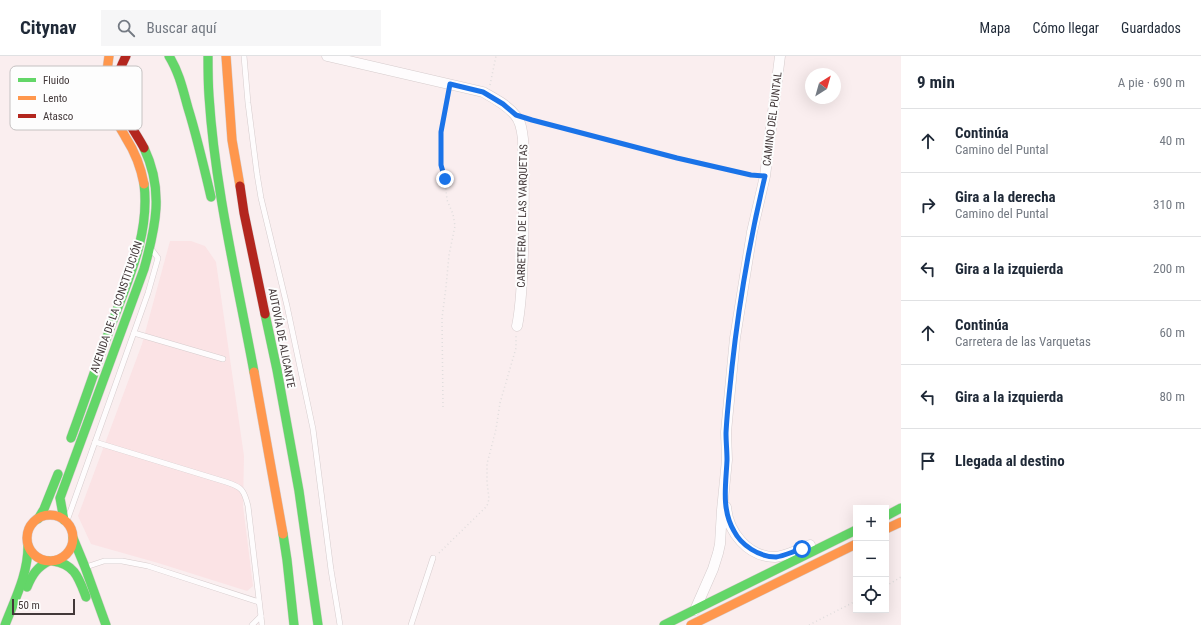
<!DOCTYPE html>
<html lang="es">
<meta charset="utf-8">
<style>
:root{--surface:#fff;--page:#f6f6f7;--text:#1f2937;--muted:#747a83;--line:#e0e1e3}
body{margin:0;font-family:"Roboto Condensed",sans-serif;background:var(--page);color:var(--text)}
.controls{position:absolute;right:12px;bottom:12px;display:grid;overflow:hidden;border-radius:0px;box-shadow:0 4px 16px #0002}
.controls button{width:36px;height:36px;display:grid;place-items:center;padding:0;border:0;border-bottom:1px solid var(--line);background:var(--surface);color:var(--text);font:20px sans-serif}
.compass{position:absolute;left:805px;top:12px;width:36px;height:36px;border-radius:50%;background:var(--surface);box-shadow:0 4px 16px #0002;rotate:37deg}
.scale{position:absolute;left:12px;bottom:10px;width:63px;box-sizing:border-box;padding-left:4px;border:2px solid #423839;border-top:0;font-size:11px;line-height:14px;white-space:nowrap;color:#423839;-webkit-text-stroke:3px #fdfdfd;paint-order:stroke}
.stop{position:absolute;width:12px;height:12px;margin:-9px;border:3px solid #1a73e8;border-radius:50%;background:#fff}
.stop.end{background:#1a73e8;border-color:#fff;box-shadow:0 1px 4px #0008}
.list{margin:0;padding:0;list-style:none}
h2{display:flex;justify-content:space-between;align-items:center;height:52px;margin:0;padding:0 16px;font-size:17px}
h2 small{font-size:13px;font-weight:400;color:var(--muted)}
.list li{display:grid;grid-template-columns:26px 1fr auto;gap:12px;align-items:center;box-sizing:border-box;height:64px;padding:0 16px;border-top:1px solid var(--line)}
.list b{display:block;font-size:15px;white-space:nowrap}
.list p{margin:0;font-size:13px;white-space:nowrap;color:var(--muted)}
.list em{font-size:13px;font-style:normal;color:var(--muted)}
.icon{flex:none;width:22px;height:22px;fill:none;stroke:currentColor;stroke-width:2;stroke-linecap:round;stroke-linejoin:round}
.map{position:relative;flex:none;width:901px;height:569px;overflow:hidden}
header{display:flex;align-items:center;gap:24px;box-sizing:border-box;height:56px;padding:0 20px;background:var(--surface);border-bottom:1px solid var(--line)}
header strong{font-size:19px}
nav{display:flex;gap:22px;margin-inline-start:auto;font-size:14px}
.search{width:280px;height:36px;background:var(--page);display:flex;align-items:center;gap:10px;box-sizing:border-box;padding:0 14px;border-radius:0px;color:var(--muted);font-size:15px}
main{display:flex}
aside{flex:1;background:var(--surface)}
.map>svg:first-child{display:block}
</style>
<header>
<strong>Citynav</strong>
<div class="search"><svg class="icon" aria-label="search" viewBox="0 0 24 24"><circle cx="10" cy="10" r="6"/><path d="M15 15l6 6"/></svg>Buscar aquí</div>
<nav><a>Mapa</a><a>Cómo llegar</a><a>Guardados</a></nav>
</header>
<main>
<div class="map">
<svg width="901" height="569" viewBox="0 0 901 569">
<rect width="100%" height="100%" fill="#faeeef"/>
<path fill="#fbe3e5" d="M170,185H191L205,190L216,206L244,400L243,450L253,530L247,535L158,507L91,488L78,460L142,288Z"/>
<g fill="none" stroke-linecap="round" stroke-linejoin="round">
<defs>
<g id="lane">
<path d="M244,0L248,47L257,118L261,142L287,250L313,373L331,514L340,569"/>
<path d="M134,277L223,303"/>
<path d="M95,386L226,426C242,431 244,434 248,450L262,569"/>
<path d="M68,462L148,237L158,202L152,194"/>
<path d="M86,511L104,505H122L148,510L259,546"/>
<path d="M252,569L261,560"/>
<path d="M411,569L433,502"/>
</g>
<g id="street">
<path d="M327,0L483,36C494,42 507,49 515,59C521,65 522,75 523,83C524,121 524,159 523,197C522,221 522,246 517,270"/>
<path d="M726,451C728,476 748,501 775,501C785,500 801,493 810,489"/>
<path d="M695,554L713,513L718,497L720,488L722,454L727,404L726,376L735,282L752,176L765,120L780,0"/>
</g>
<g id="fast">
<path d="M169,0C179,16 183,34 188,52C197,81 204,111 211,141"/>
<path d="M208,0C208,13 208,26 209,40C215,133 237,224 254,316"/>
<path d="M265,258L277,314L299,435L318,569"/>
<path d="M71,382C85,344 98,305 112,267C129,222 150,177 144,128"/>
<path d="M886,460L901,452"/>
<path d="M38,463L44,453L58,418"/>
<path d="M64,464L60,442L144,213C156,170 164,134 144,92"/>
<path d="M283,478L287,504L294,569"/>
<path d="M73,482L85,511L106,569"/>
<path d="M53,505C75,508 79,523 86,541"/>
<path d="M27,531C32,519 37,511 49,505"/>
<path d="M5,569C15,543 28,518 28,490"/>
<path d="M664,569L856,474"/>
</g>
<g id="slow">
<path d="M109,0C107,15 104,31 108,46C111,59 120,71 126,82C135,96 141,112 144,128"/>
<path d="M226,0L232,84L240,130"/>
<path d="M254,316L283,478"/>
<circle cx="50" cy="482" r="23"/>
<path d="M886,473L901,466"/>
<path d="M691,569L856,488"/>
</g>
<g id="jam">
<path d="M126,0C122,8 119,15 117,23C113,49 133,71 144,92"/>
<path d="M240,130L244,157L265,258"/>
</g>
</defs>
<use href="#lane" stroke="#d6cccd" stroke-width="6"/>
<use href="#street" stroke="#d6cccd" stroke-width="11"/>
<use href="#fast" stroke="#d6cccd" stroke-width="10"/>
<use href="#slow" stroke="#d6cccd" stroke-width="10"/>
<use href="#jam" stroke="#d6cccd" stroke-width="10"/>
<g stroke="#e0dddd" stroke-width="1.5" stroke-dasharray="1 3" stroke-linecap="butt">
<path d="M490,29L496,0"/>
<path d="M528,63L677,102L757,119"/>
<path d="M443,351L442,262L446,231L449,199L455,170L453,158L447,144L445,123L441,109V76L448,37"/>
<path d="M439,497L487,450L489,443L487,426V408L496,373L500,347L516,292V278"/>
<path d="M886,530L901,521"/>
<path d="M809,569L856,545"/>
</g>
<use href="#lane" stroke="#fefcfd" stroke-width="5"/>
<use href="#street" stroke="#fefcfd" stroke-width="10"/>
<use href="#fast" stroke="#63d668" stroke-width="9"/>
<use href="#slow" stroke="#ff974d" stroke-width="9"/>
<use href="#jam" stroke="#b3261e" stroke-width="9"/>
</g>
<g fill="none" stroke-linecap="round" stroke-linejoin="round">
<path stroke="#1a73e8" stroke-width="5" d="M445,123L441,109V76L450,28L483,36L503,48L516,59L532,64L677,102L751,119L765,120C750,183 739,246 732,311C730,332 727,355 726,377C726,386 727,395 727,404C726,428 721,453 734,475C741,489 759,501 776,501C784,500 794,495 802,493"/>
</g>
<g text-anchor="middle" stroke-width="4" stroke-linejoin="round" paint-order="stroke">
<g font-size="11" fill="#423839" stroke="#fdfdfd">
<text transform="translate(772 63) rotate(-83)" y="4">CAMINO DEL PUNTAL</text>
<text transform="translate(522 160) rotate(-89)" y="4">CARRETERA DE LAS VARQUETAS</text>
<text transform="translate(116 251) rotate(-71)" y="4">AVENIDA DE LA CONSTITUCIÓN</text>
<text transform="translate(282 282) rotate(79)" y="4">AUTOVÍA DE ALICANTE</text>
</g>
</g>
<rect x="10" y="10" width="132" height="64" rx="6" fill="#fdfdfd" stroke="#c5c2c2" stroke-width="1"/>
<rect x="18" y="22" width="18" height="4" fill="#63d668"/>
<rect x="18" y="40" width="18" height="4" fill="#ff974d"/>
<rect x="18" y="58" width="18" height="4" fill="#b3261e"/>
<g font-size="11" fill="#423839">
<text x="43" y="28">Fluido</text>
<text x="43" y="46">Lento</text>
<text x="43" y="64">Atasco</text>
</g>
</svg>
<div class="controls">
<button>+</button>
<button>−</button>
<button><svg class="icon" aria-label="locate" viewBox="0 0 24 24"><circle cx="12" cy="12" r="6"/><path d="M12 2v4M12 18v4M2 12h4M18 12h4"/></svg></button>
</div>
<svg class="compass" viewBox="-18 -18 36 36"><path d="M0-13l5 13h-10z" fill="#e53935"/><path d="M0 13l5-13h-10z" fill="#747a83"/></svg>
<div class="scale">50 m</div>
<div class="stop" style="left:802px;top:493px"></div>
<div class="stop end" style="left:445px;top:123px"></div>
</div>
<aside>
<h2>9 min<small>A pie · 690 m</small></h2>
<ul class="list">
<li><svg class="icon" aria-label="ahead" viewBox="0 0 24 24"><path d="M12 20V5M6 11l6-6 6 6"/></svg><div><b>Continúa</b><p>Camino del Puntal</p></div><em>40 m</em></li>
<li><svg class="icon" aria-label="right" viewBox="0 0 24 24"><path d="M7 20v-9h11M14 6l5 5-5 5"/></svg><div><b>Gira a la derecha</b><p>Camino del Puntal</p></div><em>310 m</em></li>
<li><svg class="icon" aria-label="left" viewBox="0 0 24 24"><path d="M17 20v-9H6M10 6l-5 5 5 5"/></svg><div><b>Gira a la izquierda</b></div><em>200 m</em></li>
<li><svg class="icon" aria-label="ahead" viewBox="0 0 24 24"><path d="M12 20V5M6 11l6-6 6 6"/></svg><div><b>Continúa</b><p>Carretera de las Varquetas</p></div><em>60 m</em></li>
<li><svg class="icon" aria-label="left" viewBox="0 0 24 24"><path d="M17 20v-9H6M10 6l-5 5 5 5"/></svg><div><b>Gira a la izquierda</b></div><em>80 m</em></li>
<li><svg class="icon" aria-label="arrive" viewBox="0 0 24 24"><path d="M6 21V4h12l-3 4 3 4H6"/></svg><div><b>Llegada al destino</b></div></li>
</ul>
</aside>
</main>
